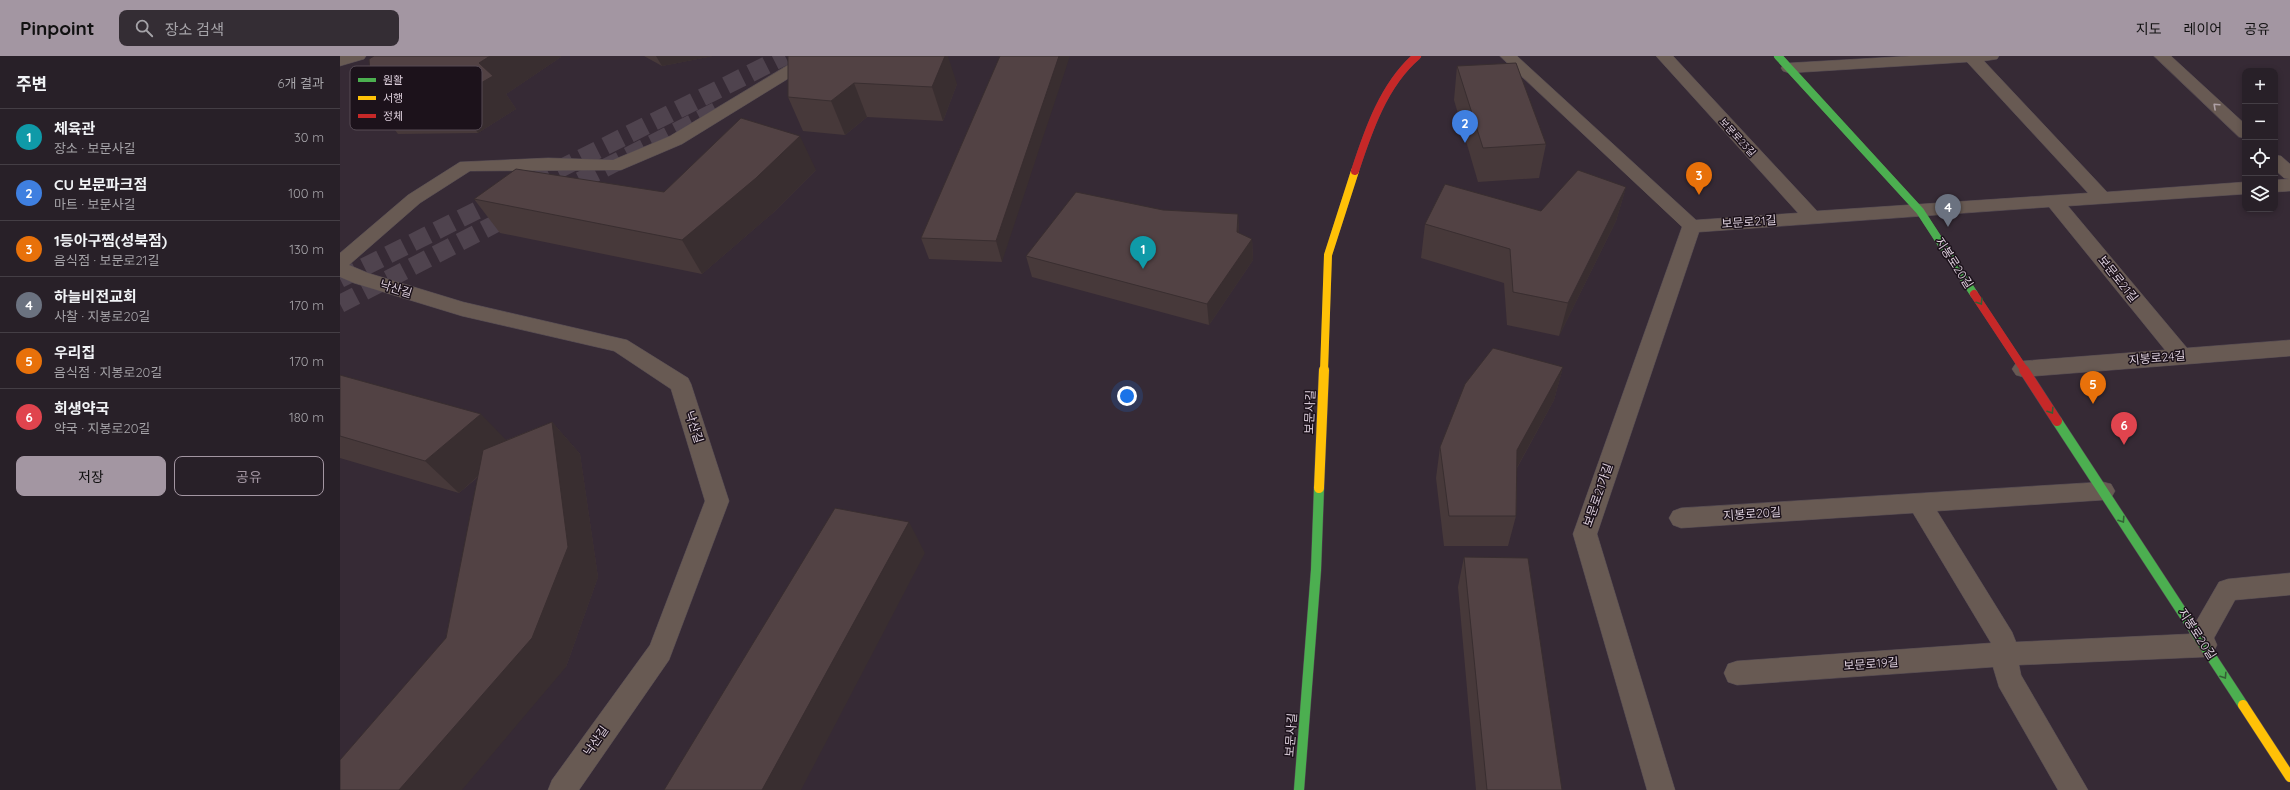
<!DOCTYPE html>
<html lang="ko">
<meta charset="utf-8">
<style>
:root{--surface:#282028;--page:#342d34;--text:#f1f3f6;--muted:#a5a3a8;--line:#443e45;--accent:#a396a2}
body{margin:0;font-family:Quicksand,"Noto Sans KR",sans-serif;background:var(--page);color:var(--text)}
.controls{position:absolute;right:12px;top:12px;display:grid;overflow:hidden;border-radius:8px;box-shadow:0 2px 6px #0003}
.controls button{width:36px;height:36px;display:grid;place-items:center;padding:0;border:0;border-bottom:1px solid var(--line);background:var(--surface);color:var(--text);font:20px sans-serif}
.you{position:absolute;left:787px;top:340px;width:14px;height:14px;margin:-10px;border:3px solid #fff;border-radius:50%;background:#1a73e8;box-shadow:0 0 0 6px #1a73e833}
.badge{display:grid;place-items:center;width:26px;height:26px;border-radius:50%;background:var(--accent);color:#fff;font-size:13px;font-weight:700}
.pin{position:absolute;translate:-50% -33px;filter:drop-shadow(0 1px 2px #0008)}
.pin::after{content:'';position:absolute;top:21px;width:14px;height:12px;background:inherit;clip-path:polygon(0 0,100% 0,50% 100%)}
.list{margin:0;padding:0;list-style:none}
h2{display:flex;justify-content:space-between;align-items:center;height:52px;margin:0;padding:0 16px;font-size:17px}
h2 small{font-size:13px;font-weight:400;color:var(--muted)}
.list li{display:grid;grid-template-columns:26px 1fr auto;gap:12px;align-items:center;box-sizing:border-box;height:56px;padding:0 16px;border-top:1px solid var(--line)}
.list b{display:block;font-size:15px;white-space:nowrap}
.list p{margin:0;font-size:13px;white-space:nowrap;color:var(--muted)}
.list em{font-size:13px;font-style:normal;color:var(--muted)}
.actions{display:flex;gap:8px;padding:12px 16px}
.actions a{flex:1;padding:9px 0;border:1px solid var(--accent);border-radius:8px;text-align:center;font-size:14px;color:var(--accent)}
.actions .main{background:var(--accent);color:#111}
.icon{flex:none;width:22px;height:22px;fill:none;stroke:currentColor;stroke-width:2;stroke-linecap:round;stroke-linejoin:round}
.map{position:relative;flex:none;width:1950px;height:734px;overflow:hidden}
header{display:flex;align-items:center;gap:24px;box-sizing:border-box;height:56px;padding:0 20px;background:var(--accent);color:#111}
header strong{font-size:19px}
nav{display:flex;gap:22px;margin-inline-start:auto;font-size:14px}
.search{width:280px;height:36px;background:var(--page);display:flex;align-items:center;gap:10px;box-sizing:border-box;padding:0 14px;border-radius:8px;color:var(--muted);font-size:15px}
main{display:flex}
aside{flex:1;background:var(--surface)}
.map>svg:first-child{display:block}
</style>
<header>
<strong>Pinpoint</strong>
<div class="search"><svg class="icon" aria-label="search" viewBox="0 0 24 24"><circle cx="10" cy="10" r="6"/><path d="M15 15l6 6"/></svg>장소 검색</div>
<nav><a>지도</a><a>레이어</a><a>공유</a></nav>
</header>
<main>
<aside>
<h2>주변<small>6개 결과</small></h2>
<ul class="list">
<li><span class="badge" style="background:#0f9aa8">1</span><div><b>체육관</b><p>장소 · 보문사길</p></div><em>30 m</em></li>
<li><span class="badge" style="background:#3f7fe0">2</span><div><b>CU 보문파크점</b><p>마트 · 보문사길</p></div><em>100 m</em></li>
<li><span class="badge" style="background:#e8710a">3</span><div><b>1등아구찜(성북점)</b><p>음식점 · 보문로21길</p></div><em>130 m</em></li>
<li><span class="badge" style="background:#6b7280">4</span><div><b>하늘비전교회</b><p>사찰 · 지봉로20길</p></div><em>170 m</em></li>
<li><span class="badge" style="background:#e8710a">5</span><div><b>우리집</b><p>음식점 · 지봉로20길</p></div><em>170 m</em></li>
<li><span class="badge" style="background:#e0444e">6</span><div><b>회생약국</b><p>약국 · 지봉로20길</p></div><em>180 m</em></li>
</ul>
<div class="actions"><a class="main">저장</a><a>공유</a></div>
</aside>
<div class="map">
<svg width="1950" height="734" viewBox="0 0 1950 734">
<rect width="100%" height="100%" fill="#362a35"/>
<g fill="none" stroke-linecap="round" stroke-linejoin="round">
<g stroke="#4f434e" stroke-width="18" stroke-dasharray="18 9" stroke-linecap="butt">
<path d="M216,137L378,54"/>
<path d="M0,223L445,0"/>
<path d="M0,248L180,155"/>
</g>
<defs>
<g id="street">
<path d="M0,0H26L24,3L0,10Z"/>
<path d="M463,0H482L480,3L342,88L281,114L130,115L80,147L9,209L28,217L123,246L287,284L348,322L351,328L389,445L329,604L239,734H208L212,724L310,589L365,445L331,333L274,295L122,260L14,227L0,221V197L68,139L120,106L208,102L273,104L330,80Z"/>
<path d="M1160,0H1177L1356,164L1458,157L1316,0H1333L1477,155L1748,137L1627,6L1449,17L1443,15L1441,12L1443,9L1449,7L1570,0H1659L1657,3L1644,5L1767,136L1905,126V138L1728,150L1847,292L1950,284V300L1683,321L1676,319L1672,313L1676,307L1683,305L1825,294L1709,151L1359,176L1257,478L1335,734H1307L1233,478L1342,171Z"/>
<path d="M1814,0H1831L1905,68V82L1899,81Z"/>
<path d="M1935,99L1941,100L1950,108V135L1935,136V124L1949,123L1944,122L1935,114Z"/>
<path d="M1763,426L1771,428L1775,435L1771,442L1763,444L1597,455L1672,576L1676,586L1849,578L1879,526L1888,523L1950,517V539L1895,544L1874,582L1877,589L1873,597L1864,601L1679,609L1681,619L1748,734H1718L1659,631L1653,611L1397,629L1388,626L1384,617L1388,608L1397,605L1651,587L1573,457L1341,472L1333,469L1329,462L1333,455L1341,452Z"/>
</g>
<path id="fast-far1" d="M1438,0L1580,155L1634,238"/>
<g id="fast">
<path d="M1717,365L1903,649"/>
<path d="M959,734L976,514L979,432"/>
</g>
<path id="slow-far1" d="M984,315L988,199L1015,115"/>
<g id="slow">
<path d="M979,432L984,314"/>
<path d="M1903,649L1950,721"/>
</g>
<g id="jam-far1">
<path d="M1015,115C1028,75 1044,28 1077,0"/>
<path d="M1634,238L1685,315"/>
</g>
<path id="jam" d="M1684,314L1717,365"/>
</defs>
<use href="#street" stroke="#534952" stroke-width="1"/>
<use href="#fast-far1" stroke="#534952" stroke-width="8"/>
<use href="#fast" stroke="#534952" stroke-width="11"/>
<use href="#slow-far1" stroke="#534952" stroke-width="8"/>
<use href="#slow" stroke="#534952" stroke-width="11"/>
<use href="#jam-far1" stroke="#534952" stroke-width="8"/>
<use href="#jam" stroke="#534952" stroke-width="11"/>
<use href="#street" fill="#685a53" fill-rule="evenodd"/>
<use href="#fast-far1" stroke="#4caf50" stroke-width="8"/>
<use href="#fast" stroke="#4caf50" stroke-width="10"/>
<use href="#slow-far1" stroke="#ffc107" stroke-width="8"/>
<use href="#slow" stroke="#ffc107" stroke-width="10"/>
<use href="#jam-far1" stroke="#c62828" stroke-width="8"/>
<use href="#jam" stroke="#c62828" stroke-width="10"/>
</g>
<g fill="#47393a">
<path d="M34,0H221V1L166,38L176,53L138,77L58,78L32,44Z"/>
<path d="M304,0H373L322,10Z"/>
<path d="M448,0L617,28L603,65L527,61L505,79L463,75L448,41Z"/>
<path d="M660,0L662,206L589,203L581,182Z"/>
<path d="M1117,10L1206,88L1199,122L1138,126L1114,44Z"/>
<path d="M476,114L434,156L362,218L160,177L134,143L324,136Z"/>
<path d="M1286,131L1276,165L1219,280L1167,269L1164,227L1081,202L1085,168L1201,155Z"/>
<path d="M823,154L898,158L899,178L912,183L913,204L869,269L692,221L686,200Z"/>
<path d="M1223,311L1214,344L1177,412L1176,460L1168,490H1104L1096,422L1100,391Z"/>
<path d="M0,319L166,384L212,366L240,398L258,521L226,611L106,582L138,421L119,437L0,402Z"/>
<path d="M1124,501L1222,734H1136L1118,531Z"/>
</g>
<g fill="#392e30">
<path d="M150,0H221V1L166,38L176,53L138,77L113,43L139,7Z"/>
<path d="M316,0H373L322,10Z"/>
<path d="M605,0H608L617,28L603,65L592,31Z"/>
<path d="M719,0H730L662,206L656,185Z"/>
<path d="M514,27L527,61L505,79L491,45Z"/>
<path d="M460,80L476,114L434,156L362,218L342,184Z"/>
<path d="M1286,131L1276,165L1219,280L1228,247Z"/>
<path d="M898,158L899,179L897,176Z"/>
<path d="M912,183L913,204L869,269L867,248Z"/>
<path d="M1223,311L1214,344L1169,426L1177,394Z"/>
<path d="M141,358L172,390L119,437L85,405Z"/>
<path d="M212,366L240,398L258,521L226,611L122,734H59Z"/>
<path d="M569,466L585,497L461,734H422Z"/>
</g>
<g fill="#524244" stroke="#392e30">
<path d="M34,0H150L139,7L153,20L113,43L32,44L29,3Z"/>
<path d="M448,0H605L592,31L514,27L491,45L448,41Z"/>
<path d="M660,0H719L656,185L581,182Z"/>
<path d="M1176,7L1206,88L1143,92L1117,10Z"/>
<path d="M401,62L460,80L416,122L342,184L134,143L176,113L324,136Z"/>
<path d="M1238,114L1286,131L1228,247L1173,236L1170,193L1085,168L1105,128L1201,155Z"/>
<path d="M736,136L823,154L898,158L897,176L912,183L867,248L686,200Z"/>
<path d="M1153,292L1223,311L1177,394L1176,460H1109L1100,391L1125,328Z"/>
<path d="M0,319L141,358L85,405L0,380Z"/>
<path d="M212,366L228,491L192,582L59,734H0V704L106,582L143,394Z"/>
<path d="M495,452L569,466L422,734H324Z"/>
<path d="M1124,501L1188,502L1222,734H1147Z"/>
</g>
<defs><path id="oneway-chevron" d="M-2-3.5L2.5 0L-2 3.5" fill="none" stroke-width="1.6" stroke-linecap="round" stroke-linejoin="round"/></defs>
<use stroke="#afa1a6" href="#oneway-chevron" transform="translate(1876 50) rotate(-137)"/>
<g stroke="#346036">
<use href="#oneway-chevron" transform="translate(1640 246) rotate(57)"/>
<use href="#oneway-chevron" transform="translate(1711 355) rotate(57)"/>
<use href="#oneway-chevron" transform="translate(1782 464) rotate(57)"/>
<use href="#oneway-chevron" transform="translate(1884 620) rotate(57)"/>
</g>
<g text-anchor="middle" stroke-width="3" stroke-linejoin="round" paint-order="stroke">
<g font-size="10" fill="#ded0dd" stroke="#1c121b">
<text transform="translate(1398 81) rotate(47)" y="4">보문로23길</text>
</g>
<g font-size="12" fill="#ded0dd" stroke="#1c121b">
<text transform="translate(1409 166) rotate(-4)" y="4">보문로21길</text>
<text transform="translate(1614 207) rotate(57)" y="4">지봉로20길</text>
<text transform="translate(1778 223) rotate(51)" y="4">보문로21길</text>
<text transform="translate(56 233) rotate(17)" y="4">낙산길</text>
<text transform="translate(1817 302) rotate(-5)" y="4">지봉로24길</text>
<text transform="translate(970 356) rotate(-88)" y="4">보문사길</text>
<text transform="translate(354 371) rotate(72)" y="4">낙산길</text>
<text transform="translate(1258 439) rotate(-71)" y="4">보문로21가길</text>
<text transform="translate(1412 458) rotate(-4)" y="4">지봉로20길</text>
<text transform="translate(1857 578) rotate(57)" y="4">지봉로20길</text>
<text transform="translate(1531 608) rotate(-4)" y="4">보문로19길</text>
<text transform="translate(951 679) rotate(-86)" y="4">보문사길</text>
<text transform="translate(256 685) rotate(-55)" y="4">낙산길</text>
</g>
</g>
<rect x="10" y="10" width="132" height="64" rx="6" fill="#1c121b" stroke="#564b55" stroke-width="1"/>
<rect x="18" y="22" width="18" height="4" fill="#4caf50"/>
<rect x="18" y="40" width="18" height="4" fill="#ffc107"/>
<rect x="18" y="58" width="18" height="4" fill="#c62828"/>
<g font-size="11" fill="#ded0dd">
<text x="43" y="28">원활</text>
<text x="43" y="46">서행</text>
<text x="43" y="64">정체</text>
</g>
</svg>
<div class="controls">
<button>+</button>
<button>−</button>
<button><svg class="icon" aria-label="locate" viewBox="0 0 24 24"><circle cx="12" cy="12" r="6"/><path d="M12 2v4M12 18v4M2 12h4M18 12h4"/></svg></button>
<button><svg class="icon" aria-label="layers" viewBox="0 0 24 24"><path d="M12 4l9 5-9 5-9-5zM3 14l9 5 9-5"/></svg></button>
</div>
<div class="you"></div>
<div class="pin badge" style="left:803px;top:213px;background:#0f9aa8">1</div>
<div class="pin badge" style="left:1125px;top:87px;background:#3f7fe0">2</div>
<div class="pin badge" style="left:1359px;top:139px;background:#e8710a">3</div>
<div class="pin badge" style="left:1608px;top:171px;background:#6b7280">4</div>
<div class="pin badge" style="left:1753px;top:348px;background:#e8710a">5</div>
<div class="pin badge" style="left:1784px;top:389px;background:#e0444e">6</div>
</div>
</main>
